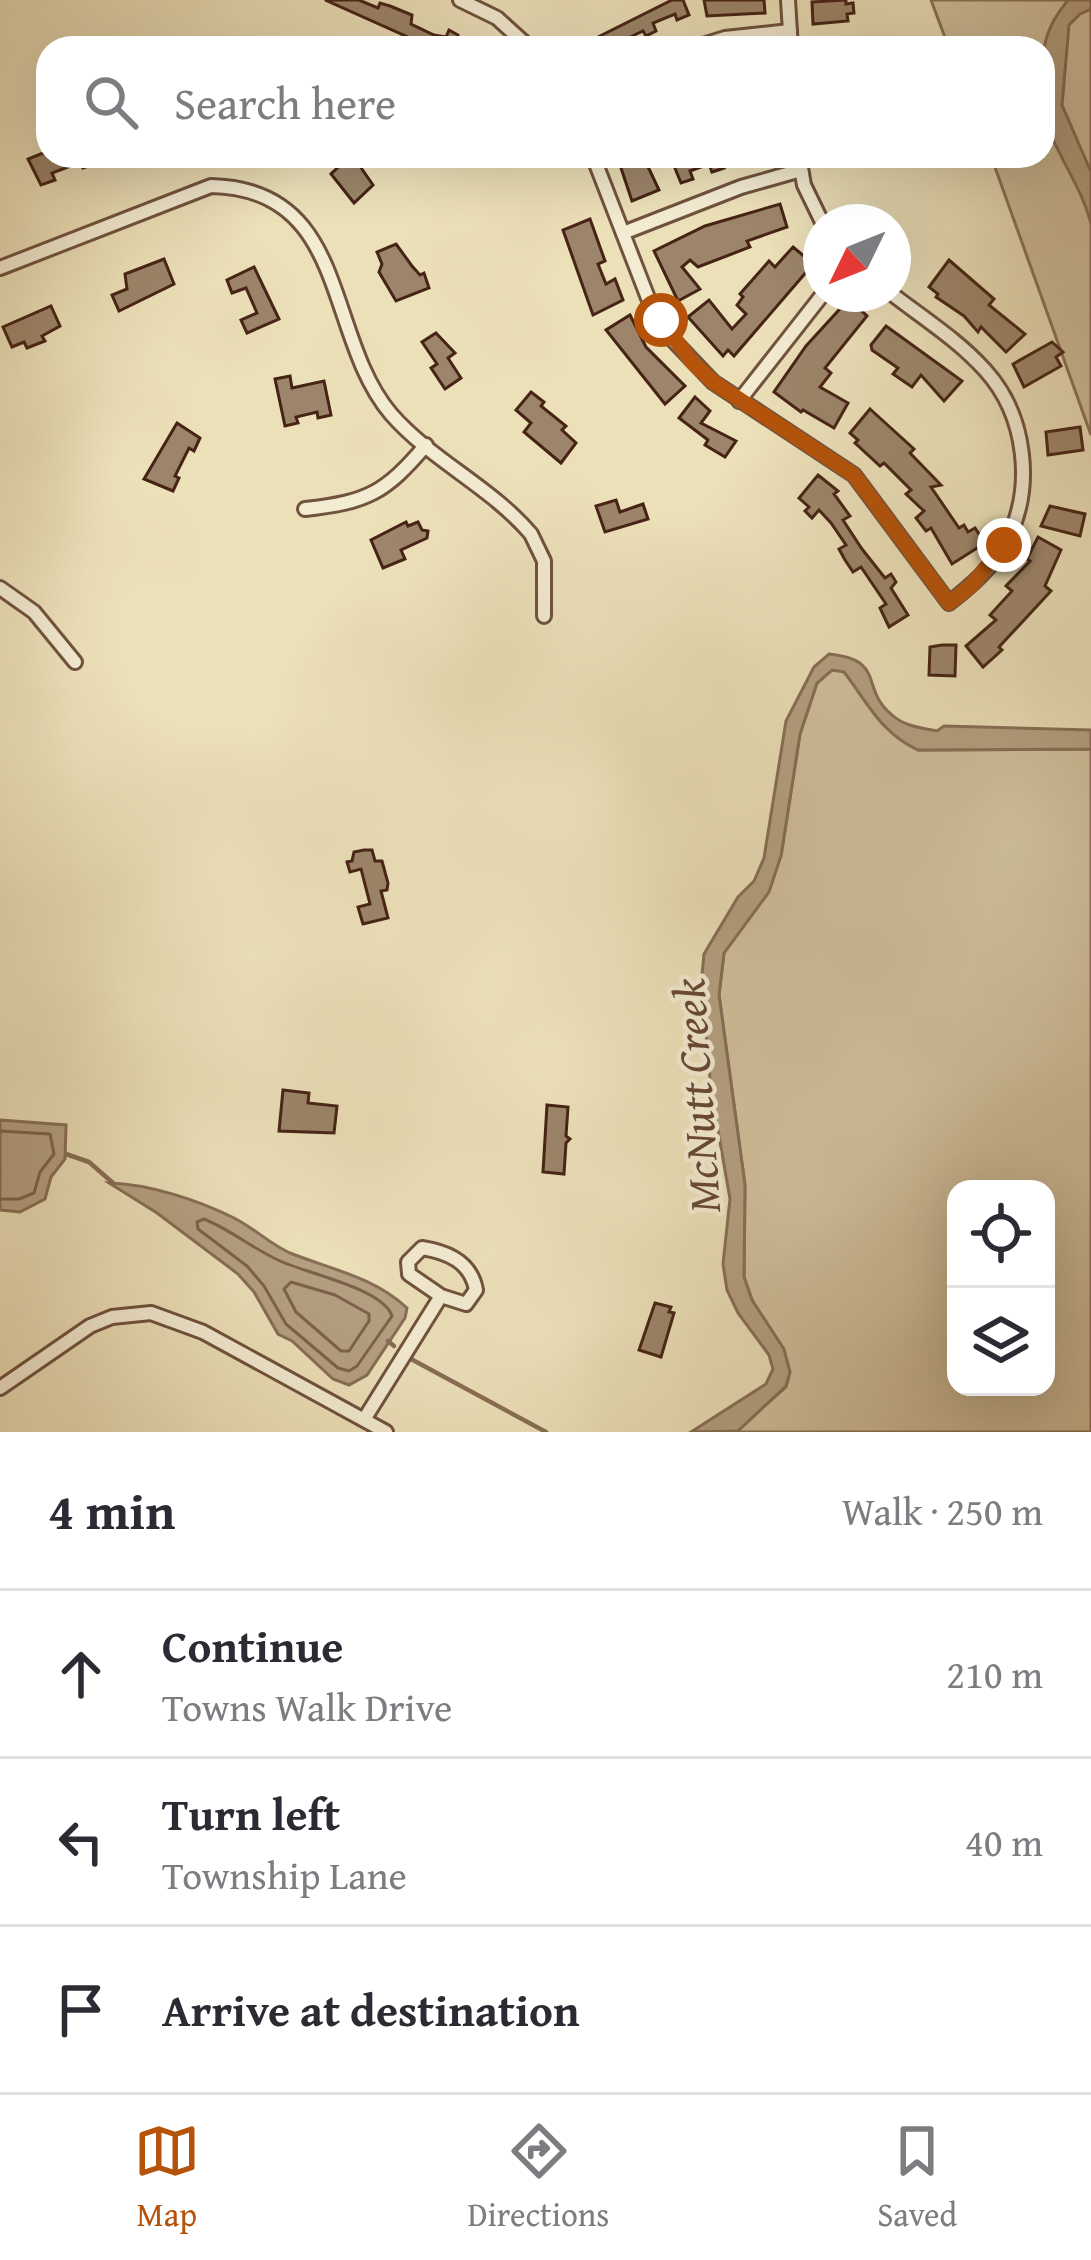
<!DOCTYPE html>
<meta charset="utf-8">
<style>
:root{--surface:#fff;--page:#f2f2f3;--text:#2b2b33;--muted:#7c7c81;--line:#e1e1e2;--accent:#b45309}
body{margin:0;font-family:"Gentium Book Plus",serif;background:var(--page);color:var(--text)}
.controls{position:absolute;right:36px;bottom:36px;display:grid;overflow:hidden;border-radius:24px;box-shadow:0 12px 48px #0002}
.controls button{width:108px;height:108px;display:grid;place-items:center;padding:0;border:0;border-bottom:3px solid var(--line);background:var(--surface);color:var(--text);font:60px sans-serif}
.compass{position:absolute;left:803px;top:204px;width:108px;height:108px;border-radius:50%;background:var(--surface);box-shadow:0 12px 48px #0002;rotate:227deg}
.stop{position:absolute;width:36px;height:36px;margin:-27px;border:9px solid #b45309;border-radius:50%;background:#fff}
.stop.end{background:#b45309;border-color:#fff;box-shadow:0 3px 12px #0008}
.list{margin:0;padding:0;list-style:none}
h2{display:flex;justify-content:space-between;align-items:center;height:156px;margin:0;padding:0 48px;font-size:51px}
h2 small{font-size:39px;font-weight:400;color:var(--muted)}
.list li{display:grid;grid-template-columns:78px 1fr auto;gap:36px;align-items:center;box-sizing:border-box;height:168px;padding:0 48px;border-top:3px solid var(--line)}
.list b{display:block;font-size:45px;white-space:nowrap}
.list p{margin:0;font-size:39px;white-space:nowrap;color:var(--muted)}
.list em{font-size:39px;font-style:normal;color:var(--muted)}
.icon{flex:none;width:66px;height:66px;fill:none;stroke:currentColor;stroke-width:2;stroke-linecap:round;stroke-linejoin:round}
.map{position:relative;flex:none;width:1091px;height:1432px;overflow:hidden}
.search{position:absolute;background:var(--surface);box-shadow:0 12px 48px #0002;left:36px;right:36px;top:36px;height:132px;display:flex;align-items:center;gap:30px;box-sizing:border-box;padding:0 42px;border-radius:36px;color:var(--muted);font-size:45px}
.sheet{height:660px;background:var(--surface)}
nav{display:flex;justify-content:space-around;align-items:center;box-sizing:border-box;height:168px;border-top:3px solid var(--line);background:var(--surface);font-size:33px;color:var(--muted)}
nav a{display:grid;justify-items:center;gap:6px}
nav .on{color:var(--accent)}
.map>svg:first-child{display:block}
</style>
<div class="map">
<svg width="1091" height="1432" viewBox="0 0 1091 1432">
<rect width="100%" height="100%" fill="#ece0b9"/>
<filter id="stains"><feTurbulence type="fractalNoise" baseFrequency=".00167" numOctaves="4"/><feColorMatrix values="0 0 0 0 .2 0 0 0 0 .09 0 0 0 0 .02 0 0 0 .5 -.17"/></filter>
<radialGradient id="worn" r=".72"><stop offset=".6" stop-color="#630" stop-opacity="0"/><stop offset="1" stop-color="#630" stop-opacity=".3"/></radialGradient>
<g fill="#d0c09d" stroke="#8b7259" stroke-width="3" fill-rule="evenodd">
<path d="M931,0H1091V435L991,156H1043V48H949Z"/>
<path d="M832,670L844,671C868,703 881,733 918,750L1091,749V1432H735L786,1387L790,1372L752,1300L744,1277L745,1185L719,995L724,953L781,856L800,734L817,683ZM956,1189H1046V1387H956Z"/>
</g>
<g fill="#b4a081" stroke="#886e56" stroke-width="3">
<path d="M1068,0H1091V9L1080,14L1069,25L1062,105L1091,172V224C1083,192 1065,167 1052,137C1040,107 1037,53 1052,24C1056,15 1063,7 1068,0Z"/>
<path d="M829,654C887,660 859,688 892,715C904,726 921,728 937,731L944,726L1091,730V749L918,750C881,733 868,703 844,672L832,670L817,683L800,734L781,856L769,892L724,953L719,995L745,1185L744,1277L752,1300L784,1349L790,1372L786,1386L738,1431L691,1432L766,1384L773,1369L769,1355L738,1313L727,1290L723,1264L730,1199L711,1090L706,1033L698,1018L704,954L738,897L754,881L764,858L786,721L814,667Z"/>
<path d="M0,1120L66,1125L65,1159L51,1177L45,1199L20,1212L0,1210Z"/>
<path d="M109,1183C149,1184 198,1200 234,1218C254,1228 270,1244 290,1253C330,1269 374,1277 407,1308L405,1318L367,1375L349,1385L333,1379L292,1341L278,1334L254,1292L238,1274L157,1213Z"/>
</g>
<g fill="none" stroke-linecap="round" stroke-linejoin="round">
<g stroke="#7d624b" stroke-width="3">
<path d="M0,1131L50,1134L54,1154L40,1172L34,1193L19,1199H0"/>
<path d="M204,1219C231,1230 252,1248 278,1260C304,1273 383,1288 392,1316L357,1366L349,1371L338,1368L286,1324L264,1286L247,1266L198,1229L197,1222Z"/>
<path d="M291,1282L335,1295L369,1314V1321L349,1351H341L296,1312L284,1289Z"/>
</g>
<g stroke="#886e56" stroke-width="4.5">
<path d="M66,1154L89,1162L113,1183"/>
<path d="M388,1341L394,1346"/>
<path d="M411,1359L546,1432"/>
</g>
</g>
<g fill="#9c856a" stroke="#462315" stroke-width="3">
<path d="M325,0H359L378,8L380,3L390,6L412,15L411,24L434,35L446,37L449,30L458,35L457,43L469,48H439L417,41Z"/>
<path d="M672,0H683L689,15L677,20L675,14L653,23L656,31L646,36L643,31L622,41L624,48H576Z"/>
<path d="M704,0H764L765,13L707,16Z"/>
<path d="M846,0V4L853,3L854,13L847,14L848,21L813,24L812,2Z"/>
<path d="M48,151V156L112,157L83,168L81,162L52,173L55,180L41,185L28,159Z"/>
<path d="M617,156H643L659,190L632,201Z"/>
<path d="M670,156H729V157L720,160L724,168L712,172L709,164L690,171L693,179L681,183Z"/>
<path d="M348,158L354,164L357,162L373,185L354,203L331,174Z"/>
<path d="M780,204L787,227L747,241L750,247L698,267L690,260L682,267L700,289L678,301L654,251L705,226Z"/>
<path d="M590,219L605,261L598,264L606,284L615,279L623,300L593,315L563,230Z"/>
<path d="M396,244L412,266L420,275L424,273L429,288L396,301L379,272L382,264L377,252Z"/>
<path d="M793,247L811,262L806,268L808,270L734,356L728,350L723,356L688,317L709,300L732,329L746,314L737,305L743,297L740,294L769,261L775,267Z"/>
<path d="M164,259L174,284L119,311L112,295L127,289L125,274Z"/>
<path d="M949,260L994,299L989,305L1025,334L1006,352L981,327L978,332L964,316L936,297L938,294L929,287Z"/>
<path d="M254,267L279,319L247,333L241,320L257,313L246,288L232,293L227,280Z"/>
<path d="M849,299L867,316L825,368L831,373L820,387L848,403L834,428L803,410L801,412L774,392L806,346Z"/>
<path d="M51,306L60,326L42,336L45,341L27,348L24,342L12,347L3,327Z"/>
<path d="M630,315L646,347L685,386L665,404L606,330Z"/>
<path d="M886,326L962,381L944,401L921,375L912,387L893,374L898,368L872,350L871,345Z"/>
<path d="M436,333L455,353L448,358L461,378L445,389L431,368L437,364L422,342Z"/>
<path d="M1052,342L1063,352L1056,357L1061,366L1024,387L1013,364Z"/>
<path d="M290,376L292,388L324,381L331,415L318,418L317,412L296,417L298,423L285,426L275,379Z"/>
<path d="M531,392L544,402L541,406L566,426L562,430L576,443L561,463L524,432L531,423L516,410Z"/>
<path d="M695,397L710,411L701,423L736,441L725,457L705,445L708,440L679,418Z"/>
<path d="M870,409L914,449L910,453L941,485L931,487L959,528L964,525L968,532L975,528L985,543L952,564L931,528L926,531L916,518L924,511L906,494L911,490L884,463L880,466L855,443L858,440L850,433Z"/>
<path d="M177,423L200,438L194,451L189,448L175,476L179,478L173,491L144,479Z"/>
<path d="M1080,427L1083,450L1048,455L1046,432Z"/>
<path d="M818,475L838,491L834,494L850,516L843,520L862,549L885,578L891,574L896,582L891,588L908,615L889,627L880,608L886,604L861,567L853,572L845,560L839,549L846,545L831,523L819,510L812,518L805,511L809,507L799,498Z"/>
<path d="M616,500L620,512L643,504L648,519L605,532L596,506Z"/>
<path d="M1050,506L1085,514L1080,536L1041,526Z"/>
<path d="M406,522L408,526L418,522L422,530L428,531L427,538L401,550L405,559L383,568L371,540Z"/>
<path d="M1038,537L1061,550L1045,586L1051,591L999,647L1002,650L983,667L966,646L996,620L990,615L1012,591L1006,586L1030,561L1027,559Z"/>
<path d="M942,645H956L955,676L929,675L930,647Z"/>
<path d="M364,850H372L375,861H382L388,883L387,890L381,891L388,918L363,924L358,907L370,904L361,869L350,872L347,862L352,861L354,852Z"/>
<path d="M283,1090L309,1093L308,1103L337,1106L334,1133L279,1131Z"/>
<path d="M547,1105L568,1107L566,1136L570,1139L566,1143L564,1174L543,1172Z"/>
<path d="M655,1303L671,1307L669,1312L674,1313L661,1357L639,1350Z"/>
</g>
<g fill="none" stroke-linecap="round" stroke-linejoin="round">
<defs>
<g id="minor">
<path d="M460,0L497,18L530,48"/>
<path d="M788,0L791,48"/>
<path d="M693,48L725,38L790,31"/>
<path d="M593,156L648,298L673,340L713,382L854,475L949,603C971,586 993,567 1006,542C1035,488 1026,415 985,370C958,340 923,318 892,294"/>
<path d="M799,156L804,185L822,222"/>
<path d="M623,233L741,187L801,170"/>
<path d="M0,268L211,186C350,189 324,335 391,414C431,460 491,487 531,534L544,561V616"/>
<path d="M739,401L823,294"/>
<path d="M305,509C368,502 385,493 426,445"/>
<path d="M0,588L34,612L75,662"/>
<path d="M0,1388L90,1326L112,1317L151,1313L203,1332L386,1432"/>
<path d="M365,1418L441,1296L466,1304L476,1290C471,1262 448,1252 422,1248L408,1262L409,1274L441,1296"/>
</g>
</defs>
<use href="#minor" stroke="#70523e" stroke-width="18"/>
<use href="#minor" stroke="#f3ebd2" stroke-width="12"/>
</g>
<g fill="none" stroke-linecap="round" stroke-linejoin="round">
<path stroke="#b45309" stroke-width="15" d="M661,320L692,362L713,382L854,475L949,603L971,586L1004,545"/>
</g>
<g text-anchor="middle" stroke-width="9" stroke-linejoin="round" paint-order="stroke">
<g font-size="45" font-style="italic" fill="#674835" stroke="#f3ebd2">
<text transform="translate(696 1096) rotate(-94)" y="16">McNutt Creek</text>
</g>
</g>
<rect width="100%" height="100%" filter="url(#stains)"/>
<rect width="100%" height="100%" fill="url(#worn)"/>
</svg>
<div class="controls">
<button><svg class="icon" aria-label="locate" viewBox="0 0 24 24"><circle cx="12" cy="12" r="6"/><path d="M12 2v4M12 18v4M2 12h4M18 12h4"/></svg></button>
<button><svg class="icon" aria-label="layers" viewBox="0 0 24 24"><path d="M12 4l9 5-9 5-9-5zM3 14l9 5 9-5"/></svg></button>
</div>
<svg class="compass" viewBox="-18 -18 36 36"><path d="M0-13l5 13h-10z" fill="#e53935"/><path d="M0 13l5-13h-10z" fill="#7c7c81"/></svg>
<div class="stop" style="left:661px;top:320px"></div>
<div class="stop end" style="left:1004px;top:545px"></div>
<div class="search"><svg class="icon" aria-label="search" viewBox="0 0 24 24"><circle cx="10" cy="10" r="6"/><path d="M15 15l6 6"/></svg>Search here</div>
</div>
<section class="sheet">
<h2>4 min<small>Walk · 250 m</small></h2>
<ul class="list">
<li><svg class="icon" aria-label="ahead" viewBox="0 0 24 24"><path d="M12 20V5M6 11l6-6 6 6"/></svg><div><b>Continue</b><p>Towns Walk Drive</p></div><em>210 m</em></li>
<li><svg class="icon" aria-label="left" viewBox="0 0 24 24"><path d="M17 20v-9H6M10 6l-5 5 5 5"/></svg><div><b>Turn left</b><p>Township Lane</p></div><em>40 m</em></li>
<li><svg class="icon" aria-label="arrive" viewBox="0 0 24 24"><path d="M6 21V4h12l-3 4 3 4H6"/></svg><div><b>Arrive at destination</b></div></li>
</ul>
</section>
<nav>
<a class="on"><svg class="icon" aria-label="map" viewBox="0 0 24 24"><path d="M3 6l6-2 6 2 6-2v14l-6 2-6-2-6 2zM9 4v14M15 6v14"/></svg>Map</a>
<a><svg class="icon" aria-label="directions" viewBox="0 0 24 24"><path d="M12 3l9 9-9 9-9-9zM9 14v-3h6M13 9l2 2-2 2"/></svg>Directions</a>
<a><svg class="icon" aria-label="saved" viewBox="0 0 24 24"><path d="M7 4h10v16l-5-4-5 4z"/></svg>Saved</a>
</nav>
